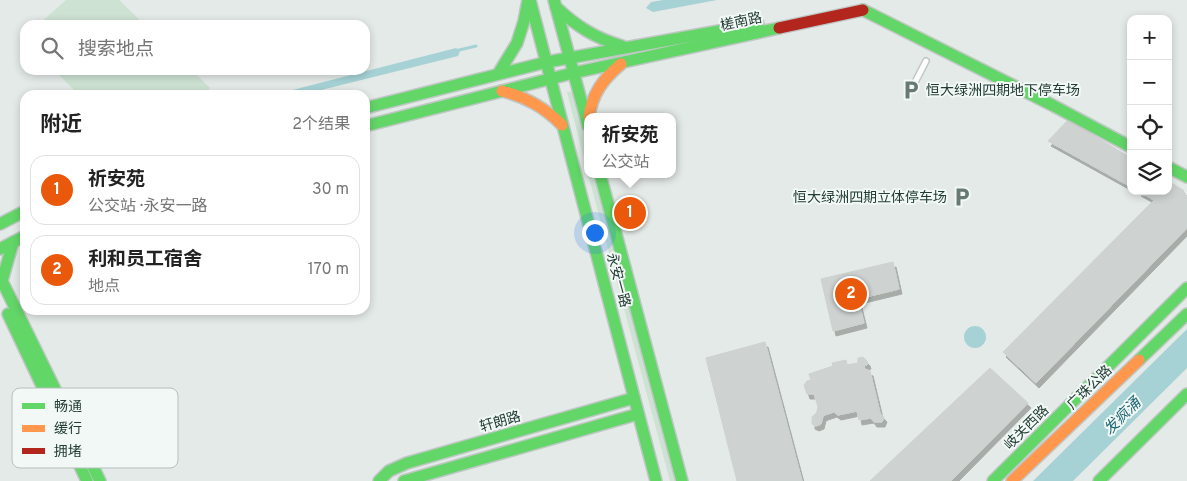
<!DOCTYPE html>
<html lang="zh">
<meta charset="utf-8">
<style>
:root{--surface:#fff;--page:#f2f2f2;--text:#222;--muted:#767676;--line:#e0e0e0;--accent:#ea580c}
body{margin:0;font-family:Overpass,"Noto Sans SC",sans-serif;background:var(--page);color:var(--text)}
.controls{position:absolute;right:15px;top:15px;display:grid;overflow:hidden;border-radius:10px;box-shadow:0 2px 8px #0003}
.controls button{width:45px;height:45px;display:grid;place-items:center;padding:0;border:0;border-bottom:1px solid var(--line);background:var(--surface);color:var(--text);font:25px sans-serif}
.you{position:absolute;left:594px;top:232px;width:18px;height:18px;margin:-12px;border:4px solid #fff;border-radius:50%;background:#1a73e8;box-shadow:0 0 0 8px #1a73e833}
.badge{display:grid;place-items:center;width:32px;height:32px;border-radius:50%;background:var(--accent);color:#fff;font-size:16px;font-weight:700}
.pin{position:absolute;translate:-50% -50%;border:2px solid #fff;box-shadow:0 1px 5px #0006}
.popup{position:absolute;left:584px;top:113px;width:92px;height:65px;box-sizing:border-box;display:grid;place-content:center;border-radius:10px;background:var(--surface);filter:drop-shadow(0 1px 4px #0005);font-size:16px;white-space:nowrap;color:var(--muted)}
.popup b{font-size:19px;color:var(--text)}
.popup::after{content:'';position:absolute;left:50%;top:100%;margin-left:-10px;border:10px solid transparent;border-top-color:var(--surface)}
.list{margin:0;padding:0;list-style:none}
h2{display:flex;justify-content:space-between;align-items:center;height:65px;margin:0;padding:0 20px;font-size:21px}
h2 small{font-size:16px;font-weight:400;color:var(--muted)}
.list li{display:grid;grid-template-columns:32px 1fr auto;gap:15px;align-items:center;box-sizing:border-box;height:70px;margin:0 10px 10px;padding:0 10px;border:1px solid var(--line);border-radius:15px}
.list b{display:block;font-size:19px;white-space:nowrap}
.list p{margin:0;font-size:16px;white-space:nowrap;color:var(--muted)}
.list em{font-size:16px;font-style:normal;color:var(--muted)}
.icon{flex:none;width:28px;height:28px;fill:none;stroke:currentColor;stroke-width:2;stroke-linecap:round;stroke-linejoin:round}
.map{position:relative;flex:none;width:1187px;height:481px;overflow:hidden}
.search{position:absolute;background:var(--surface);box-shadow:0 2px 8px #0003;left:20px;top:20px;width:350px;height:55px;display:flex;align-items:center;gap:12px;box-sizing:border-box;padding:0 18px;border-radius:15px;color:var(--muted);font-size:19px}
.panel{position:absolute;background:var(--surface);box-shadow:0 2px 8px #0003;left:20px;top:90px;width:350px;height:225px;border-radius:15px}
.map>svg:first-child{display:block}
</style>
<div class="map">
<svg width="1187" height="481" viewBox="0 0 1187 481">
<defs>
<filter id="shadow"><feDropShadow dx="3" dy="5" stdDeviation="0" flood-color="#0004"/></filter>
</defs>
<rect width="100%" height="100%" fill="#e4eae7"/>
<g fill="#cde2d3">
<path d="M66,0H119L145,25H38Z"/>
<path d="M54,70H192L210,88L205,95H79Z"/>
<path d="M573,91L587,145V171L567,92Z"/>
<path d="M588,174H595L676,481H670Z"/>
</g>
<g fill="#a6d2d6">
<path d="M663,0H717L653,12L646,8L651,2Z"/>
<path d="M456,48L460,51L458,56L301,95H273Z"/>
<circle cx="975" cy="337" r="11"/>
<path d="M1187,329V368L1073,481H1033Z"/>
</g>
<g fill="none" stroke-linecap="round" stroke-linejoin="round">
<path stroke="#a6d2d6" stroke-width="3" d="M455,51L476,46"/>
</g>
<g fill="#ced3d1" stroke="#cdd2d0" filter="url(#shadow)">
<path d="M1068,120L1131,158V187L1048,141Z"/>
<path d="M1168,181L1183,190L1187,198V228L1036,383L1003,352L1154,200L1138,191H1168Z"/>
<path d="M893,262L899,289L858,299L864,323L833,331L821,279Z"/>
<path d="M765,342L802,481H737L706,358Z"/>
<path d="M863,357L867,361L868,364L864,366L865,369L870,371L880,413L884,417L882,422H874L871,418L859,420L857,411L838,415L834,412L825,415L823,416L821,424L816,426L812,424V417L817,412L818,407L815,397L814,394H807L804,385L807,381L811,380L809,374L833,366L832,363L846,360L847,365L858,363V358Z"/>
<path d="M990,368L1028,403L951,481H870Z"/>
</g>
<g fill="none" stroke-linecap="round" stroke-linejoin="round">
<defs>
<path id="lane" d="M911,90L926,61"/>
<g id="fast">
<path d="M530,0L656,481"/>
<path d="M554,0L588,126"/>
<path d="M556,7C576,26 595,38 622,46"/>
<path d="M863,10L1054,106L1131,147"/>
<path d="M498,74L517,43L524,21L528,0"/>
<path d="M365,108L547,62L758,24"/>
<path d="M365,126L573,73L779,28"/>
<path d="M1168,167L1187,177"/>
<path d="M600,174L682,481"/>
<path d="M0,224L25,211"/>
<path d="M13,242L2,281L100,481"/>
<path d="M0,249L25,236"/>
<path d="M8,314L87,481"/>
<path d="M1139,360L1187,314"/>
<path d="M379,481L389,471L407,463L634,398"/>
<path d="M404,481L638,414"/>
<path d="M993,481L1187,288"/>
<path d="M1099,481L1187,394"/>
</g>
<g id="slow">
<path d="M502,91C526,97 544,107 562,125"/>
<path d="M589,117C592,94 603,79 621,64"/>
<path d="M1012,481L1139,360"/>
</g>
<path id="jam" d="M779,28L863,10"/>
</defs>
<use href="#lane" stroke="#c1c7c4" stroke-width="8"/>
<use href="#fast" stroke="#bfc7c4" stroke-width="14"/>
<use href="#slow" stroke="#bfc7c4" stroke-width="14"/>
<use href="#jam" stroke="#bfc7c4" stroke-width="14"/>
<use href="#lane" stroke="#fbfcfb" stroke-width="5"/>
<use href="#fast" stroke="#63d668" stroke-width="11"/>
<use href="#slow" stroke="#ff974d" stroke-width="11"/>
<use href="#jam" stroke="#b3261e" stroke-width="11"/>
</g>
<defs>
<symbol id="parking-bare" viewBox="-9 -9 18 18"><path d="M-3.5-5.5H1a3.5 3.5 0 0 1 0 7H-1V5.5H-3.5ZM-1-3.4V-.6H.8a1.4 1.4 0 0 0 0-2.8Z" fill="#667973" stroke="#f2f8f5" stroke-width="2.5" paint-order="stroke"/></symbol>
</defs>
<g fill-rule="evenodd">
<use href="#parking-bare" x="897" y="76" width="28" height="28"/>
<use href="#parking-bare" x="948" y="183" width="28" height="28"/>
</g>
<g text-anchor="middle" stroke-width="4" stroke-linejoin="round" paint-order="stroke">
<g font-size="14" fill="#223c34" stroke="#f2f8f5">
<text transform="translate(741 21) rotate(-12)" y="5">槎南路</text>
<text transform="translate(619 280) rotate(75)" y="5">永安一路</text>
<text transform="translate(1089 387) rotate(-44)" y="5">广珠公路</text>
<text transform="translate(500 421) rotate(-16)" y="5">轩朗路</text>
<text transform="translate(1026 427) rotate(-45)" y="5">岐关西路</text>
</g>
<g font-size="14" fill="#223c34" stroke="#f2f8f5" text-anchor="start">
<text x="926" y="95">恒大绿洲四期地下停车场</text>
<text x="947" y="202" text-anchor="end">恒大绿洲四期立体停车场</text>
</g>
<g font-size="15" font-style="italic" fill="#1f6a75" stroke="#f2f8f5">
<text transform="translate(1122 416) rotate(-45)" y="5">发疯涌</text>
</g>
</g>
<rect x="12" y="388" width="166" height="80" rx="8" fill="#f2f8f5" stroke="#b4c0bb" stroke-width="1"/>
<rect x="22" y="403" width="23" height="6" fill="#63d668"/>
<rect x="22" y="425" width="23" height="7" fill="#ff974d"/>
<rect x="22" y="448" width="23" height="6" fill="#b3261e"/>
<g font-size="14" fill="#223c34">
<text x="54" y="411">畅通</text>
<text x="54" y="433">缓行</text>
<text x="54" y="456">拥堵</text>
</g>
</svg>
<div class="controls">
<button>+</button>
<button>−</button>
<button><svg class="icon" aria-label="locate" viewBox="0 0 24 24"><circle cx="12" cy="12" r="6"/><path d="M12 2v4M12 18v4M2 12h4M18 12h4"/></svg></button>
<button><svg class="icon" aria-label="layers" viewBox="0 0 24 24"><path d="M12 4l9 5-9 5-9-5zM3 14l9 5 9-5"/></svg></button>
</div>
<div class="you"></div>
<div class="pin badge" style="left:630px;top:213px">1</div>
<div class="popup"><b>祈安苑</b>公交站</div>
<div class="pin badge" style="left:851px;top:294px">2</div>
<div class="search"><svg class="icon" aria-label="search" viewBox="0 0 24 24"><circle cx="10" cy="10" r="6"/><path d="M15 15l6 6"/></svg>搜索地点</div>
<section class="panel">
<h2>附近<small>2个结果</small></h2>
<ul class="list">
<li><span class="badge">1</span><div><b>祈安苑</b><p>公交站 · 永安一路</p></div><em>30 m</em></li>
<li><span class="badge">2</span><div><b>利和员工宿舍</b><p>地点</p></div><em>170 m</em></li>
</ul>
</section>
</div>
